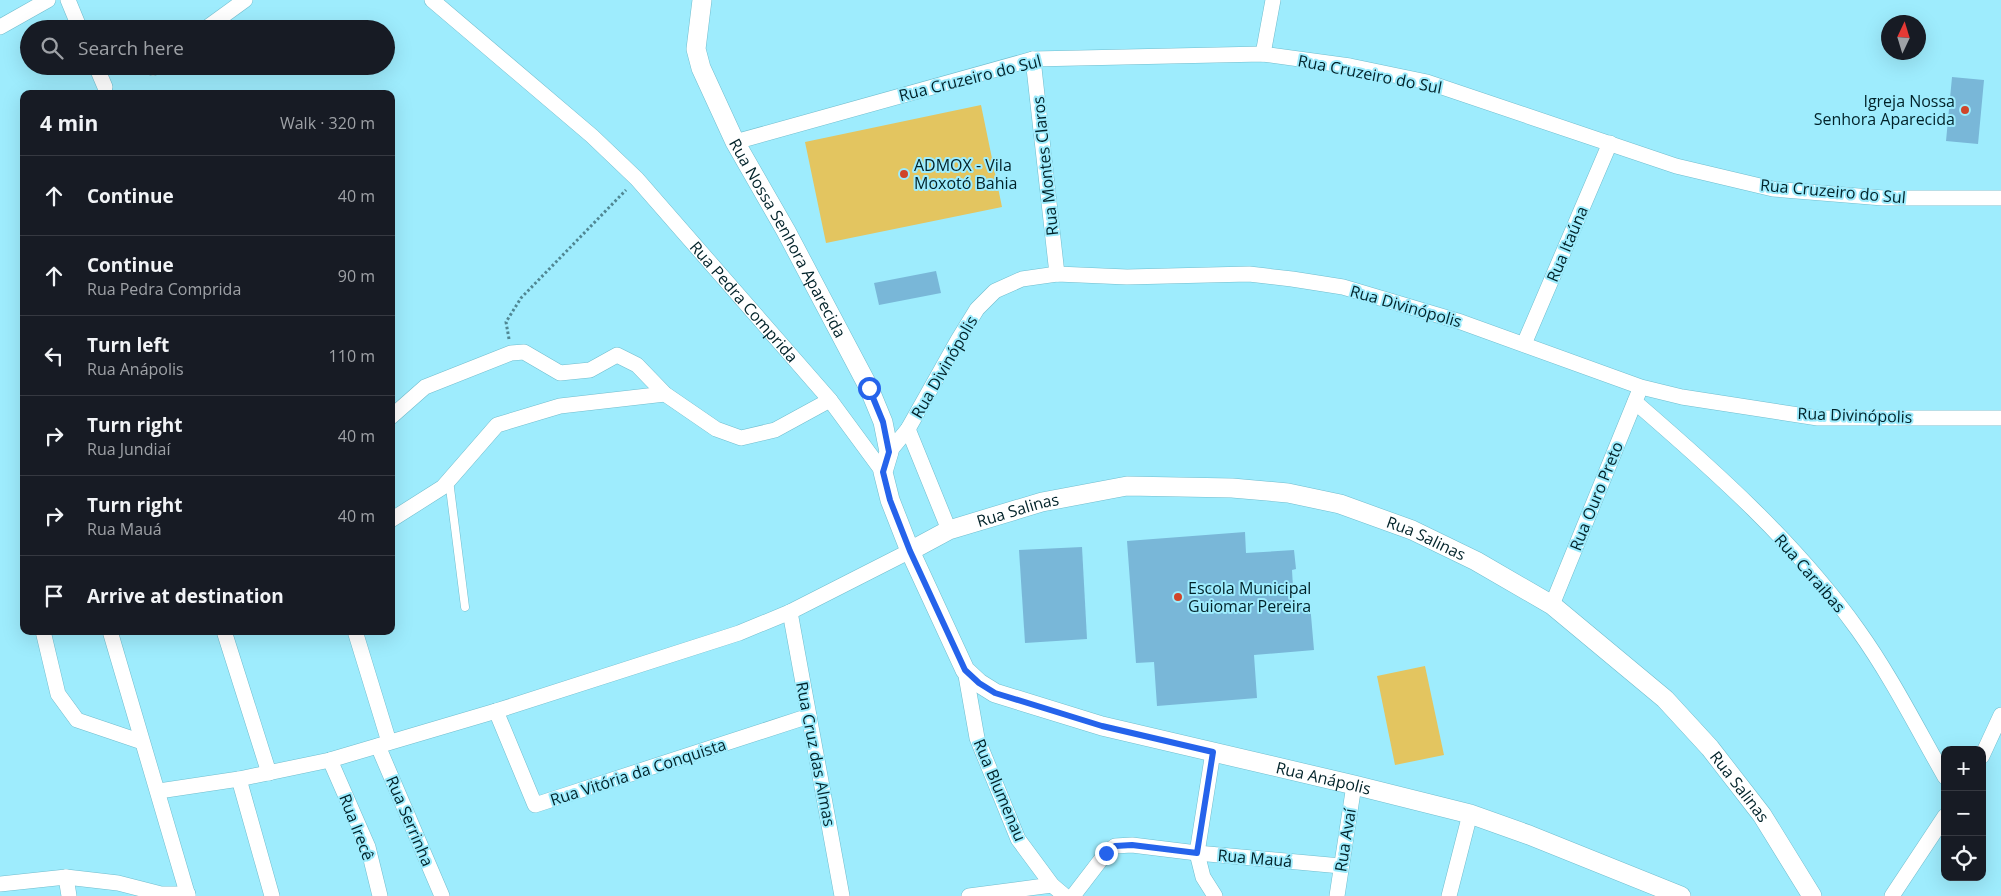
<!DOCTYPE html>
<meta charset="utf-8">
<style>
:root{--surface:#171b24;--page:#242831;--text:#f1f3f6;--muted:#9ea1a6;--line:#363941}
body{margin:0;font-family:"Open Sans",sans-serif;background:var(--page);color:var(--text)}
.controls{position:absolute;right:15px;bottom:15px;display:grid;overflow:hidden;border-radius:10px;box-shadow:0 5px 20px #0002}
.controls button{width:45px;height:45px;display:grid;place-items:center;padding:0;border:0;border-bottom:1px solid var(--line);background:var(--surface);color:var(--text);font:25px sans-serif}
.compass{position:absolute;left:1881px;top:15px;width:45px;height:45px;border-radius:50%;background:var(--surface);box-shadow:0 5px 20px #0002;rotate:4deg}
.stop{position:absolute;width:15px;height:15px;margin:-11px;border:4px solid #2563eb;border-radius:50%;background:#fff}
.stop.end{background:#2563eb;border-color:#fff;box-shadow:0 1px 5px #0008}
.list{margin:0;padding:0;list-style:none}
h2{display:flex;justify-content:space-between;align-items:center;height:65px;margin:0;padding:0 20px;font-size:21px}
h2 small{font-size:16px;font-weight:400;color:var(--muted)}
.list li{display:grid;grid-template-columns:32px 1fr auto;gap:15px;align-items:center;box-sizing:border-box;height:80px;padding:0 20px;border-top:1px solid var(--line)}
.list b{display:block;font-size:19px;white-space:nowrap}
.list p{margin:0;font-size:16px;white-space:nowrap;color:var(--muted)}
.list em{font-size:16px;font-style:normal;color:var(--muted)}
.icon{flex:none;width:28px;height:28px;fill:none;stroke:currentColor;stroke-width:2;stroke-linecap:round;stroke-linejoin:round}
.map{position:relative;flex:none;width:2001px;height:896px;overflow:hidden}
.search{position:absolute;background:var(--surface);box-shadow:0 5px 20px #0002;left:20px;top:20px;width:375px;height:55px;display:flex;align-items:center;gap:12px;box-sizing:border-box;padding:0 18px;border-radius:28px;color:var(--muted);font-size:19px}
.panel{position:absolute;background:var(--surface);box-shadow:0 5px 20px #0002;left:20px;top:90px;width:375px;height:545px;border-radius:10px}
.map>svg:first-child{display:block}
</style>
<div class="map">
<svg width="2001" height="896" viewBox="0 0 2001 896">
<rect width="100%" height="100%" fill="#9eecfd"/>
<g fill="#e3c560">
<path d="M981,105L1002,207L826,243L805,142Z"/>
<path d="M1425,666L1444,755L1395,765L1377,676Z"/>
</g>
<g fill="#79b7d8">
<path d="M1952,77L1984,80L1978,144L1946,141Z"/>
<path d="M936,271L941,293L879,305L874,283Z"/>
<path d="M1245,532L1246,553L1294,550L1296,569L1292,570L1294,605L1310,604L1314,650L1254,655L1257,698L1157,706L1154,662L1136,663L1127,541Z"/>
<path d="M1082,547L1087,639L1025,643L1019,550Z"/>
</g>
<g fill="none" stroke-linecap="round" stroke-linejoin="round">
<defs>
<path id="service" d="M449,480L465,607"/>
<g id="minor">
<path d="M68,0L80,29"/>
<path id="s1" d="M432,0L592,136L637,179L830,400L883,472"/>
<path d="M0,27L48,0"/>
<path d="M205,29L245,0"/>
<path d="M1263,54L1273,0"/>
<path d="M1033,59L1057,274"/>
<path d="M96,66L105,87"/>
<path d="M153,68L155,66"/>
<path d="M735,142L1033,59L1263,54L1350,66L1427,82L1676,166L1773,189L1883,198H2001"/>
<path d="M1524,344L1610,143"/>
<path d="M1635,402C1715,471 1796,543 1858,630C1891,676 1917,728 1945,777"/>
<path d="M391,417L425,387L511,353L524,352L560,373L590,370L617,355L637,365L665,394L716,429L741,438L775,430L830,400"/>
<path d="M908,429L949,530"/>
<path d="M889,452L908,429L958,340L977,309L995,291L1022,279L1057,274L1127,277L1249,274L1292,279L1343,287L1461,322L1641,387L1682,397L1818,418H2001"/>
<path d="M391,520L443,487L497,425L560,406L665,394"/>
<path d="M1552,605L1638,394"/>
<path d="M790,612L842,896"/>
<path d="M43,631L58,694L77,720L142,742"/>
<path d="M110,631L188,896"/>
<path d="M224,631L269,773"/>
<path d="M355,631L389,742"/>
<path d="M965,670L977,738L1018,839L1052,885L1065,896"/>
<path d="M496,711L535,805L809,716"/>
<path d="M378,746L442,896"/>
<path d="M1213,752L1197,853L1203,877L1215,896"/>
<path d="M1982,756L2001,715"/>
<path d="M330,760L368,847L380,896"/>
<path d="M239,779L272,896"/>
<path d="M159,791L239,779L330,760L496,711L739,633L790,612L910,551"/>
<path d="M66,877L69,896"/>
<path d="M0,884L66,877L118,883L161,894H188"/>
<path d="M969,896L1052,885"/>
<path d="M1073,896L1106,853L1115,846L1132,845L1197,853L1341,866"/>
<path d="M1337,896L1354,785"/>
<path d="M1449,896L1470,814"/>
<path d="M1892,896L1945,816"/>
</g>
<g id="tertiary">
<path id="s2" d="M702,0L696,49L701,68L735,142L786,231L869,388L883,422L889,452L883,472L890,500L910,551L965,670L979,683L995,693L1102,726L1354,785L1470,814L1529,835L1681,896"/>
<path id="s3" d="M910,551L949,530L1042,502L1127,486L1232,488L1288,493L1340,504L1412,530L1476,561L1552,605L1665,699L1710,748L1762,815L1812,896"/>
</g>
</defs>
<use href="#service" stroke="#70bdce" stroke-width="9"/>
<use href="#minor" stroke="#70bdce" stroke-width="16"/>
<use href="#tertiary" stroke="#70bdce" stroke-width="20"/>
<path stroke="#508793" stroke-width="3" stroke-dasharray="2.5 2.5" stroke-linecap="butt" d="M509,339L506,322L521,298L626,190"/>
<use href="#service" stroke="#fff" stroke-width="8"/>
<use href="#minor" stroke="#fff" stroke-width="15"/>
<use href="#tertiary" stroke="#fff" stroke-width="19"/>
</g>
<g fill="none" stroke-linecap="round" stroke-linejoin="round">
<path stroke="#2563eb" stroke-width="6" d="M869,388L883,422L889,452L883,472L890,500L910,551L965,670L979,683L995,693L1102,726L1213,752L1197,853L1132,845L1115,846L1106,853"/>
</g>
<g fill="#d0452a" stroke="#9eecfd" stroke-width="2">
<circle cx="1965" cy="110" r="5"/>
<circle cx="904" cy="174" r="5"/>
<circle cx="1178" cy="597" r="5"/>
</g>
<g text-anchor="middle" stroke-width="4" stroke-linejoin="round" paint-order="stroke">
<g font-size="16" fill="#012229" stroke="#9eecfd">
<text transform="translate(1370 74) rotate(11)" y="6">Rua Cruzeiro do Sul</text>
<text transform="translate(970 78) rotate(-14)" y="6">Rua Cruzeiro do Sul</text>
<text transform="translate(1045 166) rotate(-96)" y="6">Rua Montes Claros</text>
<text transform="translate(1833 191) rotate(5)" y="6">Rua Cruzeiro do Sul</text>
<text dy="6" stroke="none"><textPath href="#s2" startOffset="260">Rua Nossa Senhora Aparecida</textPath></text>
<text transform="translate(1567 244) rotate(-67)" y="6">Rua Itaúna</text>
<text dy="6" stroke="none"><textPath href="#s1" startOffset="435">Rua Pedra Comprida</textPath></text>
<text transform="translate(1406 306) rotate(16)" y="6">Rua Divinópolis</text>
<text transform="translate(944 367) rotate(-60)" y="6">Rua Divinópolis</text>
<text transform="translate(1855 415) rotate(2)" y="6">Rua Divinópolis</text>
<text transform="translate(1596 496) rotate(-68)" y="6">Rua Ouro Preto</text>
<text dy="6" stroke="none"><textPath href="#s3" startOffset="116">Rua Salinas</textPath></text>
<text dy="6" stroke="none"><textPath href="#s3" startOffset="535">Rua Salinas</textPath></text>
<text transform="translate(1810 573) rotate(49)" y="6">Rua Caraibas</text>
<text transform="translate(816 754) rotate(79)" y="6">Rua Cruz das Almas</text>
<text transform="translate(638 772) rotate(-18)" y="6">Rua Vitória da Conquista</text>
<text dy="6" stroke="none"><textPath href="#s2" startOffset="1111">Rua Anápolis</textPath></text>
<text dy="6" stroke="none"><textPath href="#s3" startOffset="940">Rua Salinas</textPath></text>
<text transform="translate(1000 790) rotate(67)" y="6">Rua Blumenau</text>
<text transform="translate(410 821) rotate(67)" y="6">Rua Serrinha</text>
<text transform="translate(357 827) rotate(69)" y="6">Rua Irecê</text>
<text transform="translate(1345 840) rotate(-81)" y="6">Rua Avaí</text>
<text transform="translate(1255 858) rotate(5)" y="6">Rua Mauá</text>
</g>
<g font-size="16" fill="#012229" stroke="#9eecfd" text-anchor="start">
<text x="1955" y="107" text-anchor="end">Igreja Nossa<tspan x="1955" dy="18">Senhora Aparecida</tspan></text>
<text x="914" y="171">ADMOX - Vila<tspan x="914" dy="18">Moxotó Bahia</tspan></text>
<text x="1188" y="594">Escola Municipal<tspan x="1188" dy="18">Guiomar Pereira</tspan></text>
</g>
</g>
</svg>
<div class="controls">
<button>+</button>
<button>−</button>
<button><svg class="icon" aria-label="locate" viewBox="0 0 24 24"><circle cx="12" cy="12" r="6"/><path d="M12 2v4M12 18v4M2 12h4M18 12h4"/></svg></button>
</div>
<svg class="compass" viewBox="-18 -18 36 36"><path d="M0-13l5 13h-10z" fill="#e53935"/><path d="M0 13l5-13h-10z" fill="#9ea1a6"/></svg>
<div class="stop" style="left:869px;top:388px"></div>
<div class="stop end" style="left:1106px;top:853px"></div>
<div class="search"><svg class="icon" aria-label="search" viewBox="0 0 24 24"><circle cx="10" cy="10" r="6"/><path d="M15 15l6 6"/></svg>Search here</div>
<section class="panel">
<h2>4 min<small>Walk · 320 m</small></h2>
<ul class="list">
<li><svg class="icon" aria-label="ahead" viewBox="0 0 24 24"><path d="M12 20V5M6 11l6-6 6 6"/></svg><div><b>Continue</b></div><em>40 m</em></li>
<li><svg class="icon" aria-label="ahead" viewBox="0 0 24 24"><path d="M12 20V5M6 11l6-6 6 6"/></svg><div><b>Continue</b><p>Rua Pedra Comprida</p></div><em>90 m</em></li>
<li><svg class="icon" aria-label="left" viewBox="0 0 24 24"><path d="M17 20v-9H6M10 6l-5 5 5 5"/></svg><div><b>Turn left</b><p>Rua Anápolis</p></div><em>110 m</em></li>
<li><svg class="icon" aria-label="right" viewBox="0 0 24 24"><path d="M7 20v-9h11M14 6l5 5-5 5"/></svg><div><b>Turn right</b><p>Rua Jundiaí</p></div><em>40 m</em></li>
<li><svg class="icon" aria-label="right" viewBox="0 0 24 24"><path d="M7 20v-9h11M14 6l5 5-5 5"/></svg><div><b>Turn right</b><p>Rua Mauá</p></div><em>40 m</em></li>
<li><svg class="icon" aria-label="arrive" viewBox="0 0 24 24"><path d="M6 21V4h12l-3 4 3 4H6"/></svg><div><b>Arrive at destination</b></div></li>
</ul>
</section>
</div>
